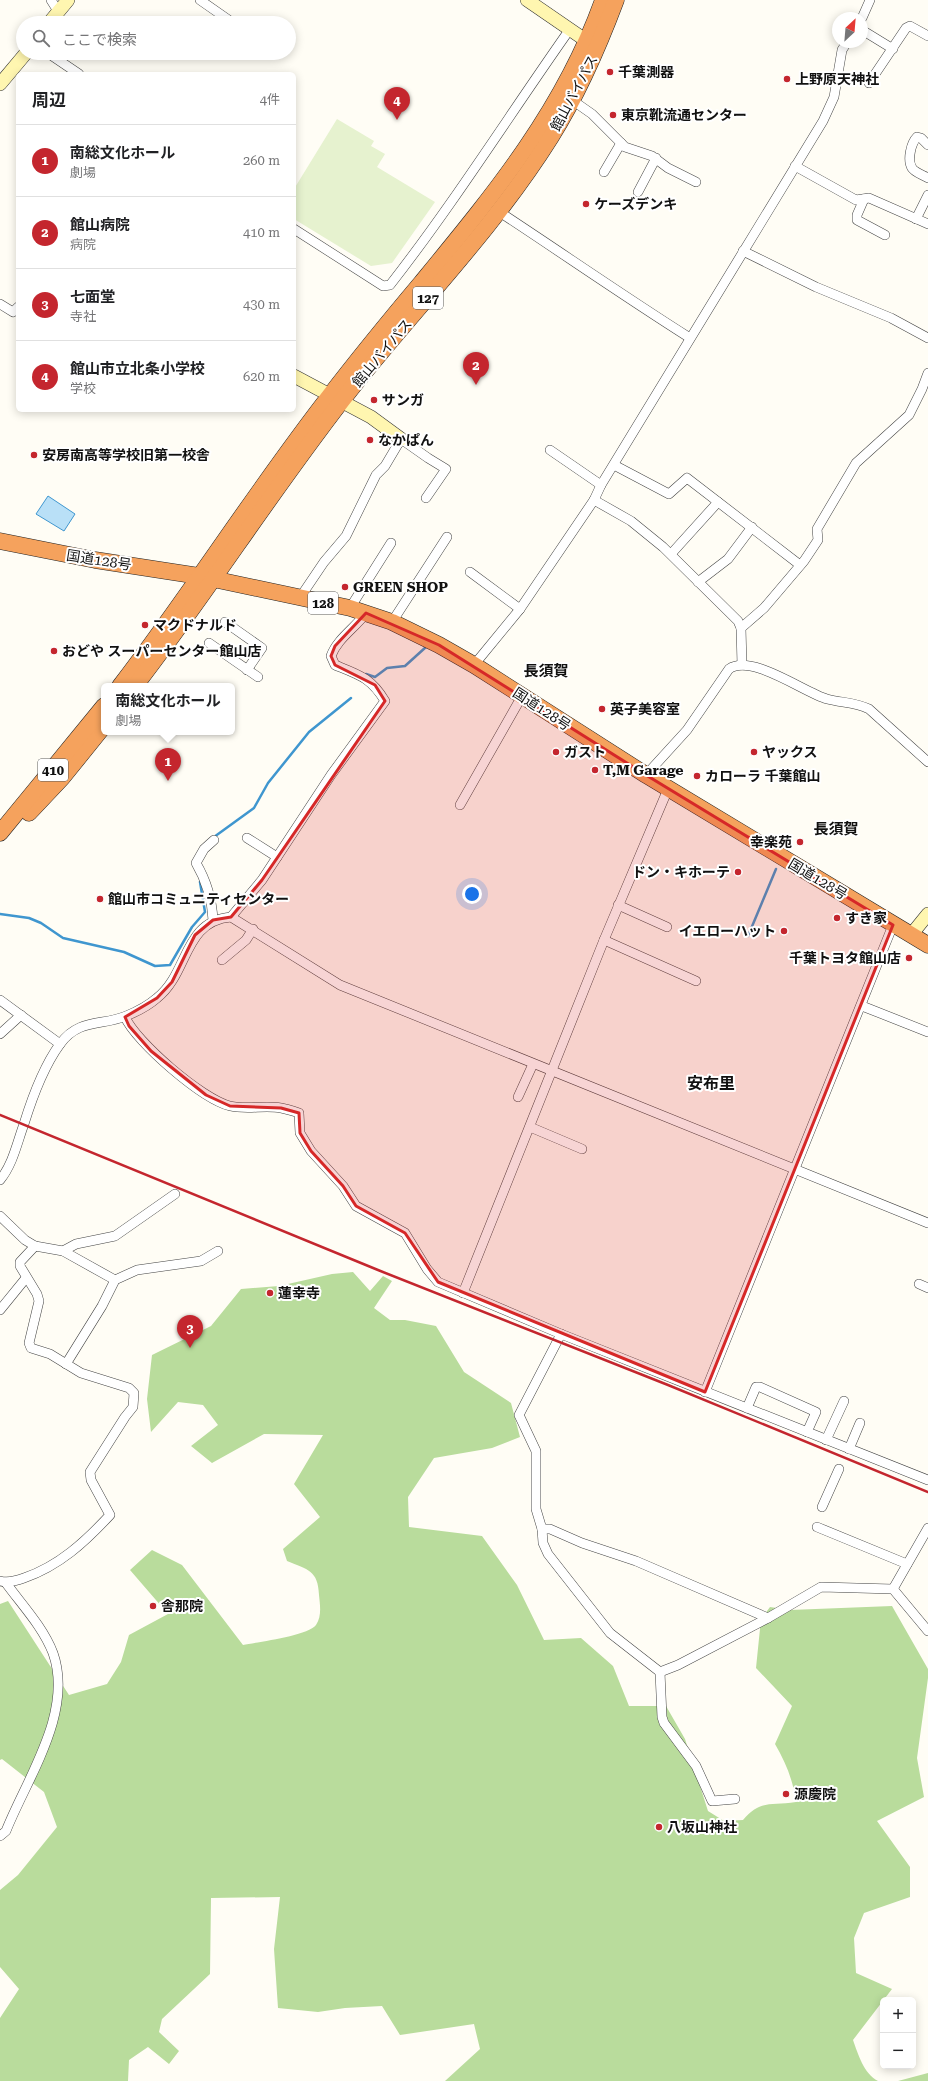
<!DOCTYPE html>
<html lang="ja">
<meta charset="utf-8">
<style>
:root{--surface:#fff;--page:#f6f6f6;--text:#202124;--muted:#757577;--line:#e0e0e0;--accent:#c4262e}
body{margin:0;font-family:"Roboto Serif","Noto Sans JP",serif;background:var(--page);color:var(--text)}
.controls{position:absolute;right:12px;bottom:12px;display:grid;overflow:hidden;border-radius:6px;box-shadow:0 2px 10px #0003}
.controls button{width:36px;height:36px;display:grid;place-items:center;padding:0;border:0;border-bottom:1px solid var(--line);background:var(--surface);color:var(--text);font:20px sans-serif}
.compass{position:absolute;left:832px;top:12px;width:36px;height:36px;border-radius:50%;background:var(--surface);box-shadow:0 2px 10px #0003;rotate:26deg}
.you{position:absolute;left:472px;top:894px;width:14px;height:14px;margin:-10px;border:3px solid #fff;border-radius:50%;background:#1a73e8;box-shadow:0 0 0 6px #1a73e833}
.badge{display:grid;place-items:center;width:26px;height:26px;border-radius:50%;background:var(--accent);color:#fff;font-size:13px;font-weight:700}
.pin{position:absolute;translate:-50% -33px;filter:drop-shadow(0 1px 2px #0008)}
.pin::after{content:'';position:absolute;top:21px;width:14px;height:12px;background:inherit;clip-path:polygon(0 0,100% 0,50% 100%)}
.popup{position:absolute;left:101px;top:683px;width:134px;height:52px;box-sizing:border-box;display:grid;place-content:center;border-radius:6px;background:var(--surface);filter:drop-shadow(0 1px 3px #0005);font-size:13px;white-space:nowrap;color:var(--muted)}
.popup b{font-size:15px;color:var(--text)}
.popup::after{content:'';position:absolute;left:50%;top:100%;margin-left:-8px;border:8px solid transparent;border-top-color:var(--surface)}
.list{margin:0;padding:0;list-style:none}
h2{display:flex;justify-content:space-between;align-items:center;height:52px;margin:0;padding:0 16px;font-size:17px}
h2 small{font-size:13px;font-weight:400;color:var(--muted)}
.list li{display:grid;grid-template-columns:26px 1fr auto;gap:12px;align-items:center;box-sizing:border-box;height:72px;padding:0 16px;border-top:1px solid var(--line)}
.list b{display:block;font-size:15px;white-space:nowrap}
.list p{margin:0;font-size:13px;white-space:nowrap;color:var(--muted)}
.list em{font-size:13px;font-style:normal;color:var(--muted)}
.icon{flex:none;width:22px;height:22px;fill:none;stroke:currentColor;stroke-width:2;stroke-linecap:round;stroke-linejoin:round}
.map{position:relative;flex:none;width:928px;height:2081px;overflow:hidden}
.search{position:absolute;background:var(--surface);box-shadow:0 2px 10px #0003;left:16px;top:16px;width:280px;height:44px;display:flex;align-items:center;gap:10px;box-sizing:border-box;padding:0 14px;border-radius:22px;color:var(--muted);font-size:15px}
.panel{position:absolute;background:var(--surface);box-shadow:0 2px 10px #0003;left:16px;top:72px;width:280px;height:340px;border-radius:6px}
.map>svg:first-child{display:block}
</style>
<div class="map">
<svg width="928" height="2081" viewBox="0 0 928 2081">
<rect width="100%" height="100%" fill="#fffdf5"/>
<g fill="#b9dc9c">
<path d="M353,1272L370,1291L383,1276L392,1281L374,1308L390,1320H405L436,1326L464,1372L511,1403L520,1437L492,1448L434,1458L408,1497L409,1527L482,1536L517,1585L544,1640L581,1638L613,1666L629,1706H666L685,1739L708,1811L724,1821L743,1820C761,1799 771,1806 796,1802C793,1780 786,1763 775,1744L792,1706L756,1668L761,1619L770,1607L790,1610L892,1606L928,1669V1678L917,1758L924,1797L877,1821L910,1867V1897L864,1913L854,1938L856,1973L892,1989L853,2040C858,2054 864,2074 878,2081H445L480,2049L474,2024L400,2035L382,2006L345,2008L318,2012L278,2008L274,1949L280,1897L211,1898L210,1974L162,2019L159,2032L179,2051L169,2064L148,2047L129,2060L128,2081H0V2018L19,1989L0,1967V1890L18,1875L57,1827L44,1792L2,1759L0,1760V1604L8,1601L69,1695L107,1684L121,1662L129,1635L168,1614L130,1570L152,1550L182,1565L243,1645C258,1642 307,1636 316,1625C322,1616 320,1605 319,1595C318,1570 308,1570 287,1561L283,1549L320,1517L294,1484L323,1435L264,1434L212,1463L191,1446L218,1425L203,1405L178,1402L151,1432L147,1399L152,1355L211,1326L241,1289L279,1286L332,1274Z"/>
<path d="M928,2073V2081H898Z"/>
</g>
<path fill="#e6f2cf" d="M337,119L374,141L371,146L385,154L377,167L435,202L392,263L371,266L294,219V189Z"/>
<path fill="#b9e0f7" stroke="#3f96cf" d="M48,496L75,514L64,531L36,514Z"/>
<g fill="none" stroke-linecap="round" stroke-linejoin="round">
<g stroke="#3f96cf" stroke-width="2.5">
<path d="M366,674L375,677L387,668L405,666L426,647"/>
<path d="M214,837L254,808L268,783L309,732L351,698"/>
<path d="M0,914L29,918L41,923L63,938L124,952L155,966L170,965L192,927L205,912L200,882"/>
<path d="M748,936L776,869"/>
</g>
<defs>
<g id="street">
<path d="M51,0L58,11"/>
<path d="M200,0L233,23"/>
<path d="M862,18L870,0"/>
<path d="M862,30L893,49"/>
<path d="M48,53L79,74"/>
<path d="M869,83L906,28L910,26L928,36"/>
<path d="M572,100L592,114L625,147L652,156L668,168L696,182"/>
<path d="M928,145L921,138L917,137C911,143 907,160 912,168C914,172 923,175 928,178"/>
<path d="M795,166L856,200L869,198L928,224"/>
<path d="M604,172L621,143"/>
<path d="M638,192L656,158"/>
<path d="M864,199L857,215V220L885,235"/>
<path d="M498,211C562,253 625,297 690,338"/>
<path d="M916,219L928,195"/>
<path d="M294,229L383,286L390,285C454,203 510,114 570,29"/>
<path d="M743,251L816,287L891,318L928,338"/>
<path d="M0,304L13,312L18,307"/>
<path d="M550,450L601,485"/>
<path d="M614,465L669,494L687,478L800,565"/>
<path d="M594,500L631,521L663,547L738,621L741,628"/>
<path d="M671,554L718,502"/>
<path d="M470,572L520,609"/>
<path d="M698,582L728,559L752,527"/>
<path d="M299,599L324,562L346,536L376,475L385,466L401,439L428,458L446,469L426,498"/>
<path d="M350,608L391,543"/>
<path d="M225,622L262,648L247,670"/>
<path d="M392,622L447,537"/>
<path d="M209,643L258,677"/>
<path d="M474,665L520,609L594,500L601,485L823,121L834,97L842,50L847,42"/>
<path d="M742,665L741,628L764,608L804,561L818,540L817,529L856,463L909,415L922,389L928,373"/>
<path d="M646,775L687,730L729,669C751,653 805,693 827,699C842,703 855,702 869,709L928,762"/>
<path d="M460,805L522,696"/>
<path d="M247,838L277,857"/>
<path d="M618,905L667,927"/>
<path d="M231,917L262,880L331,775L385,701C371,678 360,675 335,665L331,656C337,639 355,628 366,613"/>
<path d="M213,920C212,900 206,880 196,863L204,849L214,840"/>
<path d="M604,940L696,981"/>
<path d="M222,960L246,940L253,929"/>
<path d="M0,1000L60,1044"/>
<path d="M862,1006L928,1032"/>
<path d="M125,1017C136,1042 202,1099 230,1106C247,1110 264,1105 281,1108C287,1109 293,1111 299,1113L300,1133L311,1151L343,1186L356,1206L405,1233L427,1269L438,1282L561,1334L928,1480"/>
<path d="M0,1034L21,1015"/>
<path d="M518,1097L533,1064"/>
<path d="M530,1127L582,1149"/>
<path d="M0,1180C13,1164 17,1143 24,1124C32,1098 44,1066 60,1044C79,1018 102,1026 126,1016C136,1012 149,1005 157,998C189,973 183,921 231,917L340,985L928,1223"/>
<path d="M0,1216L25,1240L35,1246L63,1251L115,1280"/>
<path d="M63,1251L76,1244L115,1236L175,1194"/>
<path d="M919,1284L928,1288"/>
<path d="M463,1293L604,940L668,789"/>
<path d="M0,1310L26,1278"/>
<path d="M561,1334L519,1415L536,1451V1509L542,1529L543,1543L548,1554L610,1633L660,1672L678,1665L768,1618L821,1587L893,1589L928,1631"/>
<path d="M66,1364L102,1306L115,1280L137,1270L201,1261L218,1251"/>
<path d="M705,1392L893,925"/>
<path d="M747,1408L756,1387H760L816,1412L807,1432"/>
<path d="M826,1440L844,1401"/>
<path d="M849,1449L860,1423"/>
<path d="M822,1507L839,1469"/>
<path d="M817,1527L907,1564"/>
<path d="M542,1529H550L582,1543L636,1561L768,1618"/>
<path d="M0,1581C8,1583 16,1581 24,1578C59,1566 85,1542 110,1515L91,1480L90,1472L125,1417L133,1407L134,1393L129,1388L81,1373L50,1354L31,1348L29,1343L39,1301L37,1294L20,1266V1262L35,1246"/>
<path d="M893,1589L928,1528"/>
<path d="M660,1672L662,1717L664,1723L696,1766L712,1801L735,1799"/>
<path d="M0,1836L6,1831C27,1778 74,1712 53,1653C43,1627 22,1605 6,1583"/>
</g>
<g id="secondary">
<path d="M527,0L594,46"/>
<path d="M49,23L68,0"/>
<path d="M0,84L26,53"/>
<path d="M294,376L371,417L401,439"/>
<path d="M911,935L928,914"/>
</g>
<g id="highway">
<path d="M0,541L95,560L199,576L350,608L392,622L439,645L474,665L646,775L928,945"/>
<path d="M120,686C192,592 255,492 328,398C358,359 389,321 421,283C494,194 564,110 603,0"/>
<path d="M135,686C210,589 275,485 351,389C418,305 494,228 551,137C578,94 598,48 616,0"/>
<path d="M29,813L62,778L104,726"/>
<path d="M0,833L104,706"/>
</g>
</defs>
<use href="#street" stroke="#444" stroke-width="10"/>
<use href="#secondary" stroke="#333" stroke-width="14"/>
<use href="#highway" stroke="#222" stroke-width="17"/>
<use href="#street" stroke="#fff" stroke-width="9"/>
<use href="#secondary" stroke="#fff6b0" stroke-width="13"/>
<use href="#highway" stroke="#f5a25d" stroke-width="16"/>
<path stroke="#c4262e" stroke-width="2.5" d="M0,1115L378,1270L668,1385L928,1492"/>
</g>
<path fill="#d62828" fill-opacity="0.2" stroke="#d62828" stroke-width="3" stroke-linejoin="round" d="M366,613L439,645L646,775L893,925L705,1392L438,1282L405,1233L356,1206L343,1186L311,1151L300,1133L299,1113L281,1108L230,1106L206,1095L151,1051L129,1026L125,1017L157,998L172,982L195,935L213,920L231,917L262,880L385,701L375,685L335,665L331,656L335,646Z"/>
<g fill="#c4262e" stroke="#fff" stroke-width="1.5">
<circle cx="610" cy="72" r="4"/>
<circle cx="787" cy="79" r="4"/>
<circle cx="613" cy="115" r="4"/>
<circle cx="586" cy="204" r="4"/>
<circle cx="374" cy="400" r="4"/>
<circle cx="370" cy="440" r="4"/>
<circle cx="34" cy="455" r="4"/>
<circle cx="345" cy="587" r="4"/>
<circle cx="145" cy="625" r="4"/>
<circle cx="54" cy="651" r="4"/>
<circle cx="602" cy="709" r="4"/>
<circle cx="556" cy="752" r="4"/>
<circle cx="754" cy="752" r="4"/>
<circle cx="595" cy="770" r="4"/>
<circle cx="697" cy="776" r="4"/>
<circle cx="800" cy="842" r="4"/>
<circle cx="738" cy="872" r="4"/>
<circle cx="100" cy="899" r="4"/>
<circle cx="837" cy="918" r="4"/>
<circle cx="784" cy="931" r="4"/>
<circle cx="909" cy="958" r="4"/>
<circle cx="270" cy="1293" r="4"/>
<circle cx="153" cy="1606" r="4"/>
<circle cx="786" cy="1794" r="4"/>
<circle cx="659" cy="1827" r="4"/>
</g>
<g text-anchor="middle" stroke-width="4" stroke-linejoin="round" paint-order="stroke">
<g fill="#fff" stroke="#585858" stroke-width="1">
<rect x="413" y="287" width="30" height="22" rx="3"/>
<rect x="308" y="592" width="30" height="22" rx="3"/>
<rect x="38" y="759" width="30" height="22" rx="3"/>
</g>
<g font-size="13" font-weight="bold" fill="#111">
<text x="428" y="303">127</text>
<text x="323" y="608">128</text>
<text x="53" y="775">410</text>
</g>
<g font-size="14" font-weight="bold" fill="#111" stroke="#fff" text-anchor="start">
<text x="618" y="77">千葉測器</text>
<text x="795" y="84">上野原天神社</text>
<text x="621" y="120">東京靴流通センター</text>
<text x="594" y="209">ケーズデンキ</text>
<text x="382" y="405">サンガ</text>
<text x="378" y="445">なかぱん</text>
<text x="42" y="460">安房南高等学校旧第一校舎</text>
<text x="353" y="592">GREEN SHOP</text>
<text x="153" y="630">マクドナルド</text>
<text x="62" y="656">おどや スーパーセンター館山店</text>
<text x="610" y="714">英子美容室</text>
<text x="564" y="757">ガスト</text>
<text x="762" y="757">ヤックス</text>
<text x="603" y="775">T,M Garage</text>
<text x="705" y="781">カローラ 千葉館山</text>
<text x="792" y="847" text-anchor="end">幸楽苑</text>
<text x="730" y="877" text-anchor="end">ドン・キホーテ</text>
<text x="108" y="904">館山市コミュニティセンター</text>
<text x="845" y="923">すき家</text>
<text x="776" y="936" text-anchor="end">イエローハット</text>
<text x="901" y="963" text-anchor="end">千葉トヨタ館山店</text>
<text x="278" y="1298">蓮幸寺</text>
<text x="161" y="1611">舎那院</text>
<text x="794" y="1799">源慶院</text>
<text x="667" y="1832">八坂山神社</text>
</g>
<g font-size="14" fill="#111" stroke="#fff">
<text transform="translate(574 93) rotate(-62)" y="5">館山バイパス</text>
<text transform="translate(382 353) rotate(-50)" y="5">館山バイパス</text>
<text transform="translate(99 560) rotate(9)" y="5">国道128号</text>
<text transform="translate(542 709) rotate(33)" y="5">国道128号</text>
<text transform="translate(818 879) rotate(31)" y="5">国道128号</text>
</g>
<g font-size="15" font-weight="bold" fill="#111" stroke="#fff">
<text x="546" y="676">長須賀</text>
<text x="836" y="834">長須賀</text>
</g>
<g font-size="16" font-weight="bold" fill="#111" stroke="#fff">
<text x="711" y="1089">安布里</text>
</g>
</g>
</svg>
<div class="controls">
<button>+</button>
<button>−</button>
</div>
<svg class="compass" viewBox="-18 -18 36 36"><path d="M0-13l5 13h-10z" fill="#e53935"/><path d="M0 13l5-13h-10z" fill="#757577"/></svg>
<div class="you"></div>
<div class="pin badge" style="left:168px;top:781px">1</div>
<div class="popup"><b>南総文化ホール</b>劇場</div>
<div class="pin badge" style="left:476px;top:385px">2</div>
<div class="pin badge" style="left:190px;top:1348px">3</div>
<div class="pin badge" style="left:397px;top:120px">4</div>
<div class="search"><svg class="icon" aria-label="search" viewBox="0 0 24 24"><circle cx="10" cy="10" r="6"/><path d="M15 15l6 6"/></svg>ここで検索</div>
<section class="panel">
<h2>周辺<small>4件</small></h2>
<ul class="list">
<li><span class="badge">1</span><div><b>南総文化ホール</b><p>劇場</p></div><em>260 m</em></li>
<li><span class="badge">2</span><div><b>館山病院</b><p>病院</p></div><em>410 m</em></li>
<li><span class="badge">3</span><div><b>七面堂</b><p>寺社</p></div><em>430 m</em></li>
<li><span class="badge">4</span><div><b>館山市立北条小学校</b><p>学校</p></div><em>620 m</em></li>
</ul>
</section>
</div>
